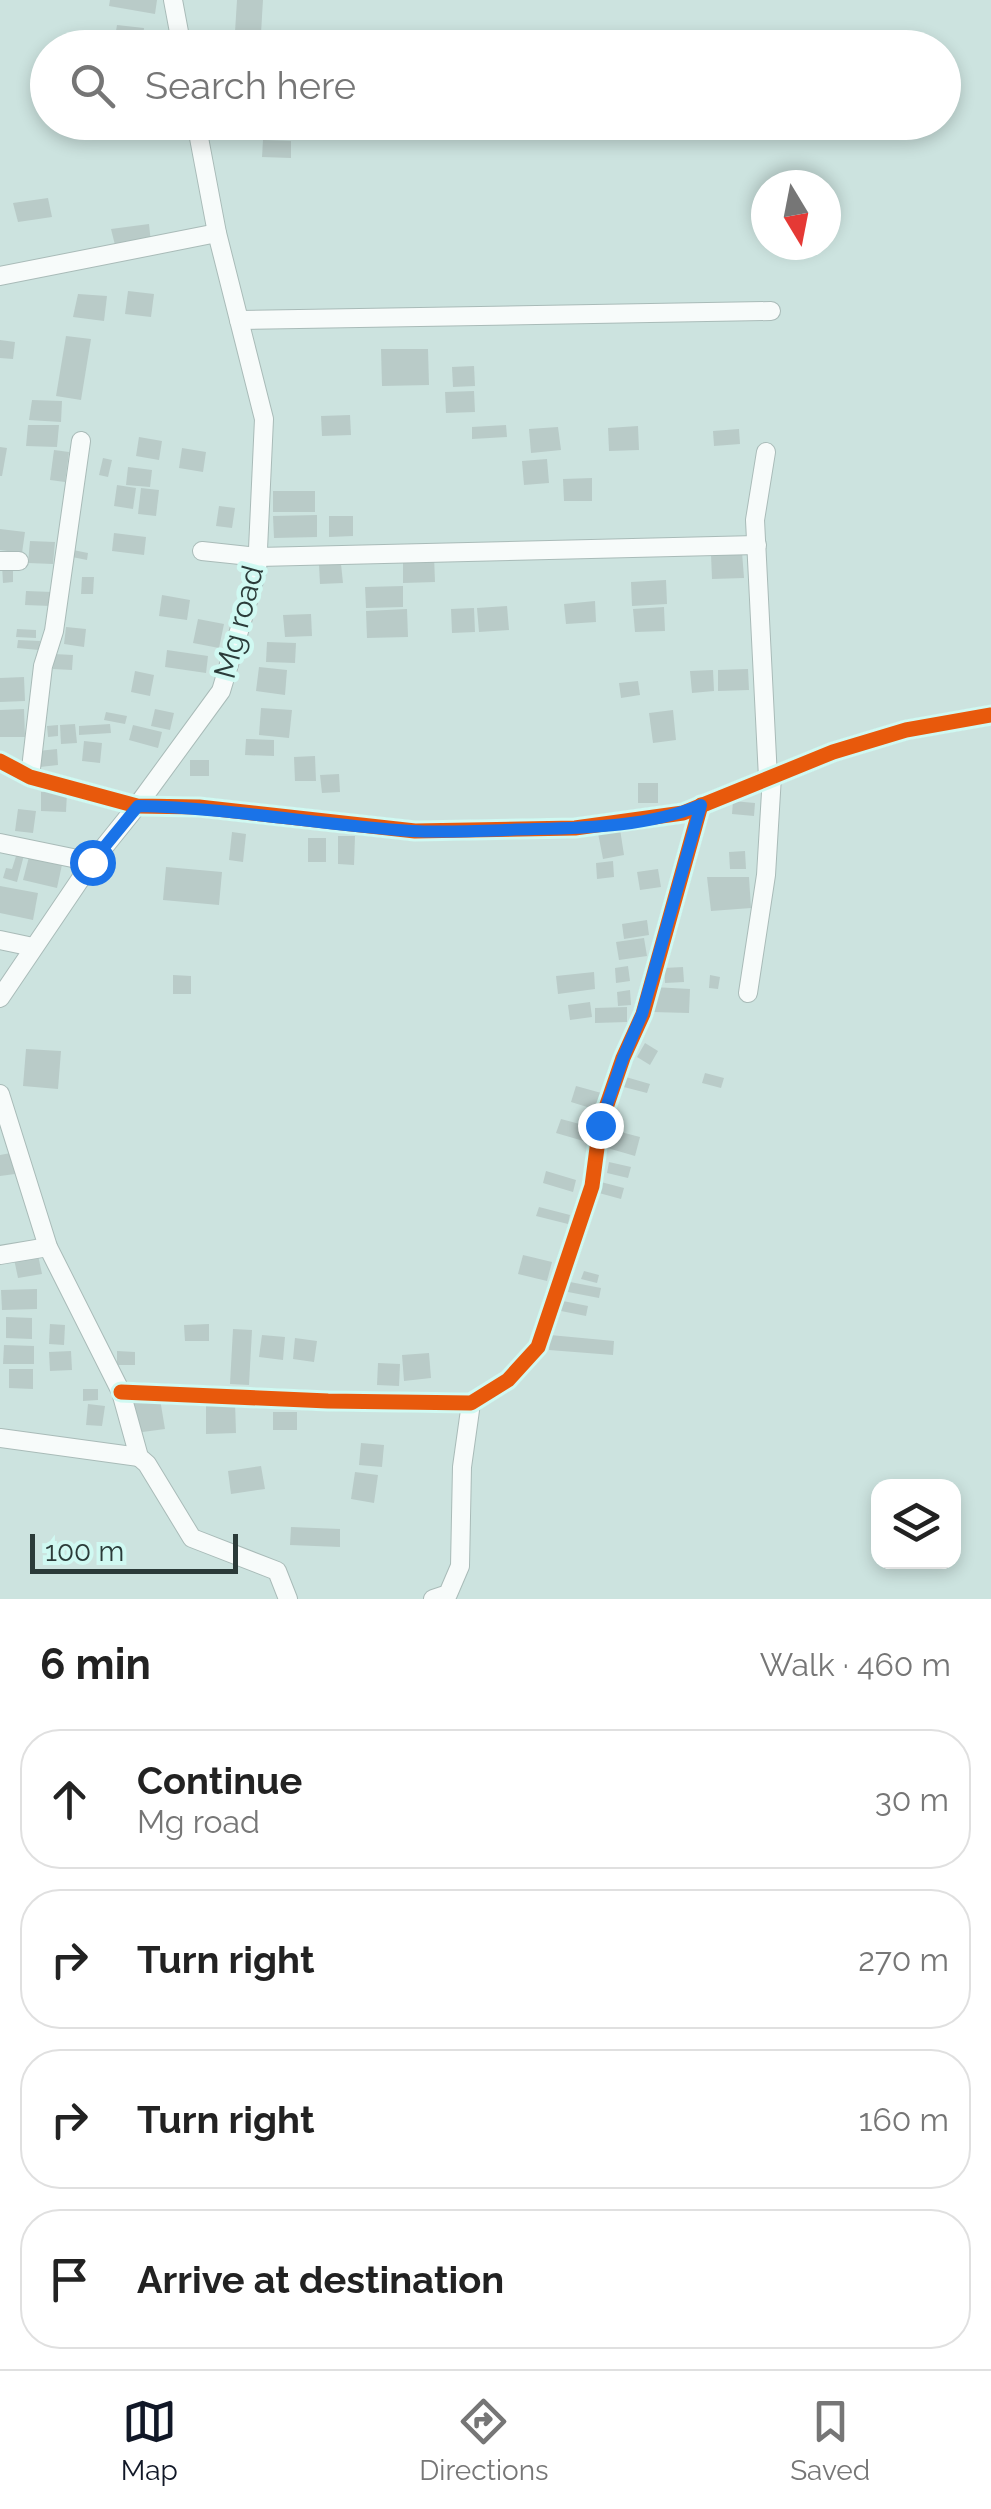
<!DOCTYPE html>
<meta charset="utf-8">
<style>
:root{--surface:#fff;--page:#f6f6f6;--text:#222;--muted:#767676;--line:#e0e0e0;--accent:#111827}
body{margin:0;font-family:Raleway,sans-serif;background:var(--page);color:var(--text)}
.controls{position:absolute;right:30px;bottom:30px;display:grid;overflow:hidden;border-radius:20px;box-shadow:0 5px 15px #0003}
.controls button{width:90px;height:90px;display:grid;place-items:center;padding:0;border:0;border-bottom:2px solid var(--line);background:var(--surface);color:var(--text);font:50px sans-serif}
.compass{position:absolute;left:751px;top:170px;width:90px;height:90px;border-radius:50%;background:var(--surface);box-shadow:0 5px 15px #0003;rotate:170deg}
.scale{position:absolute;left:30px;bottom:25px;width:208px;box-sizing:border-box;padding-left:10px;border:5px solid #2b3b39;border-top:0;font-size:28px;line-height:35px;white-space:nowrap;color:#2b3b39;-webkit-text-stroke:8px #d0f9f2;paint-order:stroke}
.stop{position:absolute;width:30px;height:30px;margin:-22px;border:8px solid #1a73e8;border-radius:50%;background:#fff}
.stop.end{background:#1a73e8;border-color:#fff;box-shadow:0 2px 10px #0008}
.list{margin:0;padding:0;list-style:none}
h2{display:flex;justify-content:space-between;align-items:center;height:130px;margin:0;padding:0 40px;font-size:42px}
h2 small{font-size:32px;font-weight:400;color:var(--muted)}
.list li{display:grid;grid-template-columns:65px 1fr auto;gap:30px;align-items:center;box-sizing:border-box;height:140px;margin:0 20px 20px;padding:0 20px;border:2px solid var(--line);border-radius:40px}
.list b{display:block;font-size:38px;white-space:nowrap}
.list p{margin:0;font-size:32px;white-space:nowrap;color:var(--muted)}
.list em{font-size:32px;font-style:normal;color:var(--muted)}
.icon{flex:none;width:55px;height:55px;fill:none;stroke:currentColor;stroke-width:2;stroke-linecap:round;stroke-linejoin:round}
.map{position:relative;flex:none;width:991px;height:1599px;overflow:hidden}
.search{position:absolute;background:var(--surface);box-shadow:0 5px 15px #0003;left:30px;right:30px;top:30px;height:110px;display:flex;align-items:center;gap:25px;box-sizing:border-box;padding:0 35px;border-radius:55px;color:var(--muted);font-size:38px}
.sheet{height:770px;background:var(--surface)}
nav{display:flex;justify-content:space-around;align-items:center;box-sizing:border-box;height:140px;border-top:2px solid var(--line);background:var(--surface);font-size:28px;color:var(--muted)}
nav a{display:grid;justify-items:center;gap:5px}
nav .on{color:var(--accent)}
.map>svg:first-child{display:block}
</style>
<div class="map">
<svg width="991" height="1599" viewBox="0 0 991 1599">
<rect width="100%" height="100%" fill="#cce3df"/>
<g fill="#b9cbc8">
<path d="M110,0H157L155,14L109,6Z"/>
<path d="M237,0H263L261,33L235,32Z"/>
<path d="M117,25L144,28L142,48H133L134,33L116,31Z"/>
<path d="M263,140L291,141V158L262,157Z"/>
<path d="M48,198L52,217L18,222L13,203Z"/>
<path d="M149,224L151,243L116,249L111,229Z"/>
<path d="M128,291L154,294L151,317L125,314Z"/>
<path d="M78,294L107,296L104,321L73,317Z"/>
<path d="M66,336L91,339L81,400L56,396Z"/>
<path d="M0,340L15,342L13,359L0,358Z"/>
<path d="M381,349H428L429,385L382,386Z"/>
<path d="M474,366L475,386L453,387L452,367Z"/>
<path d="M474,391L475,412L446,413L445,392Z"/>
<path d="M32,400L62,401L61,422L29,420Z"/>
<path d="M350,415L351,435L322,436L321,416Z"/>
<path d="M28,425H59L57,447L26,446Z"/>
<path d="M506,425L507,437L472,439V427Z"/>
<path d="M638,426L639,450L609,451L608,428Z"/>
<path d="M558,427L561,450L531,453L529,429Z"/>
<path d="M739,429L740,444L714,446L713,431Z"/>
<path d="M139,437L162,441L159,460L136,456Z"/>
<path d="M0,447L7,448L2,476H0Z"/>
<path d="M182,448L206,452L203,472L179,468Z"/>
<path d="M54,450L69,452L65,482L50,480Z"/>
<path d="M103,458L112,460L108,477L99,475Z"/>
<path d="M547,459L549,483L524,485L522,461Z"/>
<path d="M128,467L152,470L150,487L126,485Z"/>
<path d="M592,478V501H564L563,479Z"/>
<path d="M117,485L136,488L133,509L114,506Z"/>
<path d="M141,488L159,490L156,516L138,514Z"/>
<rect x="273" y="491" width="42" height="21"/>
<path d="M219,506L235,508L232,528L216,526Z"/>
<path d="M317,515V537L274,538L273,516Z"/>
<path d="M329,516H353V536L329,537Z"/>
<path d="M0,529L25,532L22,553L0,550Z"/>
<path d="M114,533L146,537L144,555L112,551Z"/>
<path d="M30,541L55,542L53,564L28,563Z"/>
<path d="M73,550L88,553L87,560L72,557Z"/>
<path d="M742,552L744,578L712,579L711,554Z"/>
<path d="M434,556L435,582L403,583V557Z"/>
<path d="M341,564L343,583L320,584L319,565Z"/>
<path d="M2,565H13V582L3,583Z"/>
<path d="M82,577H94L93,594H81Z"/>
<path d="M666,580L667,604L632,606L631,582Z"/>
<path d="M403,586V607L366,608L365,587Z"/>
<path d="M26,591L52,592L51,606L25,605Z"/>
<path d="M162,595L190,600L187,620L159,616Z"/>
<path d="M595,601L596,622L566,624L564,604Z"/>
<path d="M507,606L509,630L479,632L477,608Z"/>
<path d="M664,607L665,631L635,632L633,609Z"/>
<path d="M474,608L475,632L452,633L451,609Z"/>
<path d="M407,609L408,637L367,638L366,611Z"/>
<path d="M311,614L312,636L285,637L283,615Z"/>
<path d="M198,619L224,624L219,648L193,643Z"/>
<path d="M66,627L86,629L84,647L64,644Z"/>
<path d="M17,629L36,630V638L16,637Z"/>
<path d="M18,640L40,641L39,650L17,648Z"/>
<path d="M267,642L296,643L295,663L266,662Z"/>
<path d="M167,650L208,656L206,673L165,667Z"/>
<path d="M54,654L73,655L72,670L53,669Z"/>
<path d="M259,667L287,670L285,695L256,691Z"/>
<path d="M748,669L749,690L718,691V670Z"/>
<path d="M713,670L714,691L692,693L690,671Z"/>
<path d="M135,671L154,675L150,696L131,692Z"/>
<path d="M24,677L25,701L0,702V678Z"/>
<path d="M638,681L640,695L621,698L619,683Z"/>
<path d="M261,708L292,710L289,738L259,735Z"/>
<path d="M24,709L25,737H0V710Z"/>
<path d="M155,709L174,713L170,730L151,726Z"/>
<path d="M673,710L676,740L653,743L649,713Z"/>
<path d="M106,712L127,716L125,724L104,720Z"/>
<path d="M75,724L77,743L61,744L60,725Z"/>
<path d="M110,724L111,733L79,735V726Z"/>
<path d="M58,725V736L48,737L47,726Z"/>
<path d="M133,725L162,732L158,748L129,740Z"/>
<path d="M246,739L274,740V756L245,755Z"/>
<path d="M84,741L102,743L100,763L82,761Z"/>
<path d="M57,749L58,765L40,767L38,751Z"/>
<path d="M315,756L316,781H295L294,757Z"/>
<rect x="190" y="760" width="19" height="16"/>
<path d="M339,774L340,792L322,793L320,775Z"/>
<rect x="638" y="783" width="20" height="20"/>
<path d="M41,792H67L66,812L41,811Z"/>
<path d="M733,801L755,803L754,816L732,814Z"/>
<path d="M18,809L36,811L33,833L15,831Z"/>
<path d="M620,829L624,855L603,859L598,833Z"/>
<path d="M232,832L246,834L243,862L229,860Z"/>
<path d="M338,836H355L354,865L338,864Z"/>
<rect x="308" y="838" width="18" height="24"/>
<path d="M745,851L746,869H730L729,852Z"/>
<path d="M17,853L24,855L17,882L3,878L6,868L12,869Z"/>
<path d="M30,853L63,860L57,888L23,880Z"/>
<path d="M613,861L614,877L597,879L596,863Z"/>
<path d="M166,867L222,872L219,905L163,900Z"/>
<path d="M658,869L661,887L640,890L637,872Z"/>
<path d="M707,877H749L751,908L711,911Z"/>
<path d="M0,886L38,893L33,920L0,913Z"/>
<path d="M647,920L649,935L624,939L622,924Z"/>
<path d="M644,938L647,956L619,960L616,942Z"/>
<path d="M628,966L630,981L616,983L615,968Z"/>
<path d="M683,967L684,982L665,983L664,968Z"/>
<path d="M594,972L595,989L558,994L556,976Z"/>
<path d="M173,975L191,976V994H173Z"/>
<path d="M710,975L720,977L718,989L709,988Z"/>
<path d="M653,987L690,989L689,1013L652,1012Z"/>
<path d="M630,990L631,1005L618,1006L617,992Z"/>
<path d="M590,1002L592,1017L570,1020L568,1005Z"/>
<path d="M627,1007V1022L595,1023V1008Z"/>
<path d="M645,1043L658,1051L650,1065L637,1057Z"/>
<path d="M26,1049L61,1051L58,1089L23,1086Z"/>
<path d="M705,1073L724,1078L721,1088L702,1083Z"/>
<path d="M619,1075L650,1084L647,1093L616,1085Z"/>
<path d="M576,1086L605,1094L600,1111L571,1102Z"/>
<path d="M561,1119L591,1127L587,1142L556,1133Z"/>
<path d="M609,1129L640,1137L635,1156L604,1147Z"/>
<path d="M11,1153L15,1174L0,1176V1155Z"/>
<path d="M609,1162L631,1167L628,1178L607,1173Z"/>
<path d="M546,1171L576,1180L573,1192L543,1183Z"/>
<path d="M601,1182L624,1188L621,1199L599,1193Z"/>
<path d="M539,1207L570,1215L568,1224L536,1216Z"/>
<path d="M38,1255L42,1274L18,1278L14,1259Z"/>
<path d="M523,1255L552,1262L547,1281L518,1274Z"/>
<path d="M584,1271L599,1275L597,1283L581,1279Z"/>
<path d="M570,1282L601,1288L599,1298L568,1292Z"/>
<path d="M37,1289V1309L2,1310L1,1290Z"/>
<path d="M558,1300L588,1306L586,1316L556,1310Z"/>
<path d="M6,1317L32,1318V1339L6,1338Z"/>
<path d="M50,1324L65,1325L64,1345L49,1344Z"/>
<path d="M209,1324V1341H185L184,1325Z"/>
<path d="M233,1329L252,1330L249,1385L230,1384Z"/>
<path d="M262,1335L285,1337L283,1360L259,1357Z"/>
<path d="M550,1335L614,1341L613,1355L549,1350Z"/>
<path d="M295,1338L317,1341L314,1362L293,1359Z"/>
<path d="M4,1345L34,1346V1364H3Z"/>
<path d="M71,1351L72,1370L50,1371L49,1352Z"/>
<path d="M117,1351L135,1352V1365H117Z"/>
<path d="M429,1353L431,1378L404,1381L402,1355Z"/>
<path d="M378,1363L400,1364L399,1386L377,1385Z"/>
<path d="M9,1369H33V1389L9,1388Z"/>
<path d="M83,1389H98V1400L83,1401Z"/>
<path d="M160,1399L165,1429L135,1433L131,1403Z"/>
<path d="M235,1402L236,1433L206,1434V1403Z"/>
<path d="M88,1404L105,1406L102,1426L86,1425Z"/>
<rect x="273" y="1412" width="24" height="18"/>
<path d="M361,1443L384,1445L382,1467L359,1465Z"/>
<path d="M261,1466L265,1489L231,1494L228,1471Z"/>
<path d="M355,1472L378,1475L374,1503L351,1499Z"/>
<path d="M291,1527L340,1529V1547L290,1545Z"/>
</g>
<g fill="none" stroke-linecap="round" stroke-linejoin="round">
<defs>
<g id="minor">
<path d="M173,0L182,48"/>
<path d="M0,276L217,233"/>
<path d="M239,320L771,311"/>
<path d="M766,452L755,520L768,778"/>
<path d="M202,551L258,557L757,545"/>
<path d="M0,561H19"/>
<path d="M0,761L30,777L137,806L199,807L415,831L575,828L683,813L833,752L906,730L991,715"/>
<path d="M30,777L43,666L54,631L81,441"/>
<path d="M0,843L92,862"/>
<path d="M0,940L33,947"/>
<path d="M748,993L766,875L772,776"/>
<path d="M0,998L92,862L137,806L221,691L257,571L264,419L217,233L196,122"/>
<path d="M0,1094L48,1247L121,1392L139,1457L147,1464L192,1538L277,1571L288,1599"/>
<path d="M0,1255L48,1247"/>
<path d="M121,1392L328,1401L471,1403L508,1380L538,1347L592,1186L600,1125L623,1058L643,1014L701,805"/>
<path d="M0,1438L139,1457"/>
<path d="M433,1599L448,1594L460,1566L462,1467L471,1403"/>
</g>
</defs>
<use href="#minor" stroke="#a9bbb8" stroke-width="20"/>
<use href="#minor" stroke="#f7fbfa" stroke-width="18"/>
<defs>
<g id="cycleway">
<path d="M0,761L30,777L137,806L199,807L415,831L575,828L683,813L833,752L906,730L991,715"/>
<path d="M121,1392L328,1401L471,1403L508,1380L538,1347L592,1186L600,1125L623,1058L643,1014L701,805"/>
</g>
</defs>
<use href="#cycleway" stroke="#d0f9f2" stroke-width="21"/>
<use href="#cycleway" stroke="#e8590c" stroke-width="15"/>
</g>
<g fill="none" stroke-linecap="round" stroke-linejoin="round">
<path stroke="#1a73e8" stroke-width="12" d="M92,862L138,806C230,808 320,825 412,831C453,833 495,830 535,829C590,828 650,826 701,805L642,1014L623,1058L600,1125"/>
</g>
<g text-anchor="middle" stroke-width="9" stroke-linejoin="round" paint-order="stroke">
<g font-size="30" fill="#2b3b39" stroke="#d0f9f2">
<text transform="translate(239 622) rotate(-75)" y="10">Mg road</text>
</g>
</g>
</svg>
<div class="controls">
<button><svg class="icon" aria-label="layers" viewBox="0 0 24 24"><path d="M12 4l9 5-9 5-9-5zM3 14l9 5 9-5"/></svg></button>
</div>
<svg class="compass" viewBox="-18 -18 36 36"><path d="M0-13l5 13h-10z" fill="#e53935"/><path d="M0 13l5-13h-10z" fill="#767676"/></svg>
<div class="scale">100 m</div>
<div class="stop" style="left:92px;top:862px"></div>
<div class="stop end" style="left:600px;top:1125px"></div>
<div class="search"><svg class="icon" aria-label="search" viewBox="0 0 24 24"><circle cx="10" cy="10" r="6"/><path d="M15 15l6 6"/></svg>Search here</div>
</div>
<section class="sheet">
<h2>6 min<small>Walk · 460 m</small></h2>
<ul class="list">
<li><svg class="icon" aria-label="ahead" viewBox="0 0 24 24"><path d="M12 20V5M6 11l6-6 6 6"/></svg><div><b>Continue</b><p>Mg road</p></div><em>30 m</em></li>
<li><svg class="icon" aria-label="right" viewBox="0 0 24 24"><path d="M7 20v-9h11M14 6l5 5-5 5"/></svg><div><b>Turn right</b></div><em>270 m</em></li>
<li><svg class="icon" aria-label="right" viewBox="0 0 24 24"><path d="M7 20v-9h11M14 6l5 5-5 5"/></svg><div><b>Turn right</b></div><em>160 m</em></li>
<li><svg class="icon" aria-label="arrive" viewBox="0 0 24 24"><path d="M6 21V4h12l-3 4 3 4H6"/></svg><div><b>Arrive at destination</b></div></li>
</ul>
</section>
<nav>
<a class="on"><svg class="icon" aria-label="map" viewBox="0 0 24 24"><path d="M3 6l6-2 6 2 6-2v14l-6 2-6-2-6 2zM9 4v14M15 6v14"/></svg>Map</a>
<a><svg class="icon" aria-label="directions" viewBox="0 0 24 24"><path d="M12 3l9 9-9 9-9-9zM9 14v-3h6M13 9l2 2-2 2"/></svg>Directions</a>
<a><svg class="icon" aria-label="saved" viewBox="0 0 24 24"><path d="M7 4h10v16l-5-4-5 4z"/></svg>Saved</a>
</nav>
